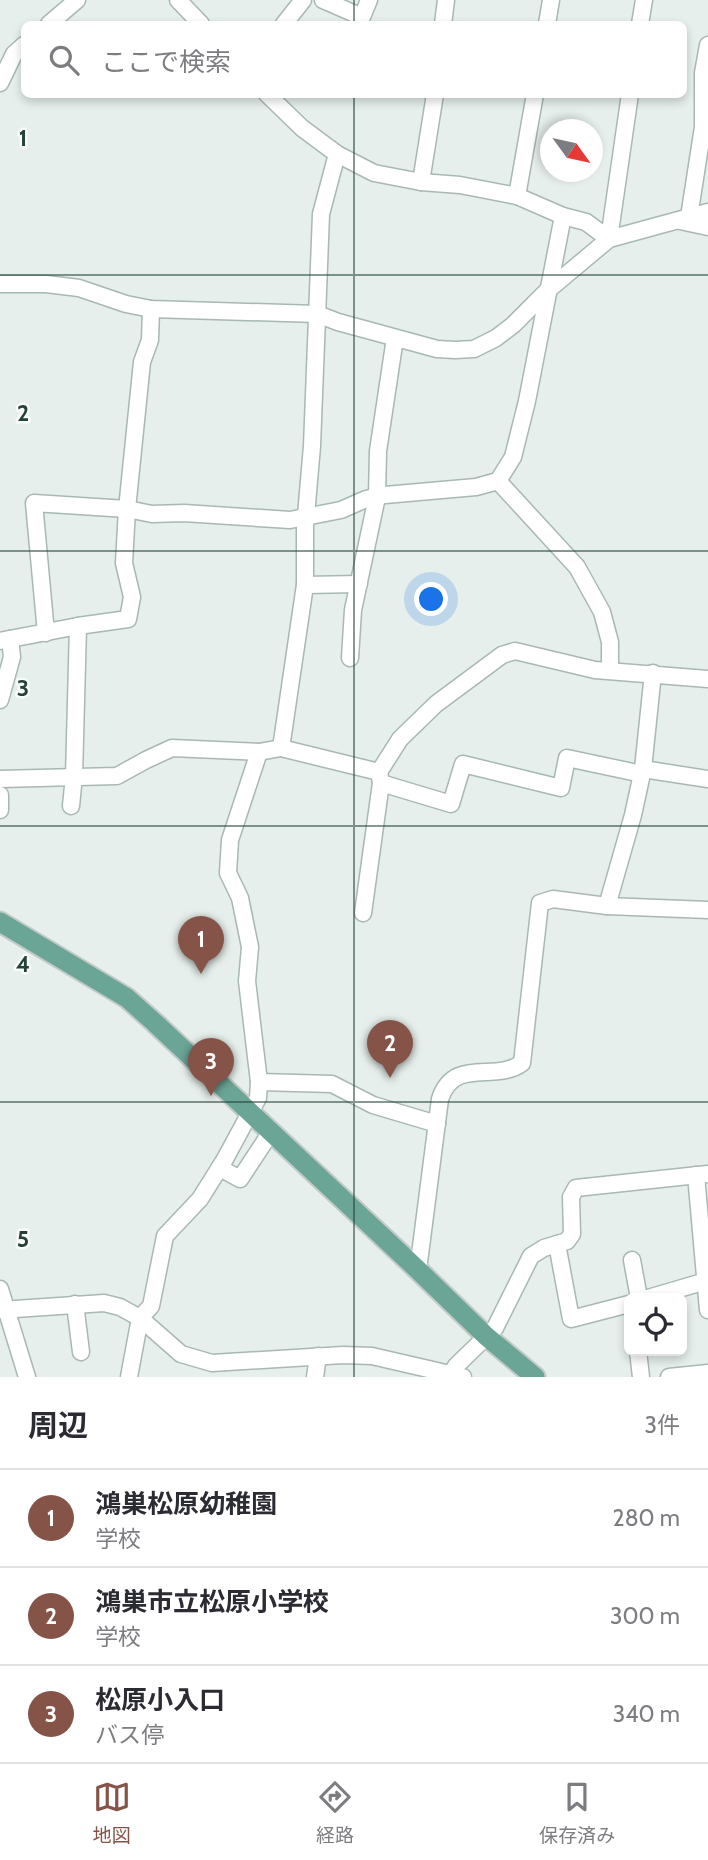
<!DOCTYPE html>
<html lang="ja">
<meta charset="utf-8">
<style>
:root{--surface:#fff;--page:#f7f7f7;--text:#2b2b33;--muted:#7c7c81;--line:#e1e1e2;--accent:#855347}
body{margin:0;font-family:Cabin,"Noto Sans JP",sans-serif;background:var(--page);color:var(--text)}
.controls{position:absolute;right:21px;bottom:21px;display:grid;overflow:hidden;border-radius:10px;box-shadow:0 4px 10px #0003}
.controls button{width:63px;height:63px;display:grid;place-items:center;padding:0;border:0;border-bottom:2px solid var(--line);background:var(--surface);color:var(--text);font:35px sans-serif}
.compass{position:absolute;left:540px;top:119px;width:63px;height:63px;border-radius:50%;background:var(--surface);box-shadow:0 4px 10px #0003;rotate:123deg}
.you{position:absolute;left:432px;top:600px;width:24px;height:24px;margin:-18px;border:5px solid #fff;border-radius:50%;background:#1a73e8;box-shadow:0 0 0 10px #1a73e833}
.badge{display:grid;place-items:center;width:46px;height:46px;border-radius:50%;background:var(--accent);color:#fff;font-size:23px;font-weight:700}
.pin{position:absolute;translate:-50% -58px;filter:drop-shadow(0 2px 4px #0008)}
.pin::after{content:'';position:absolute;top:37px;width:24px;height:21px;background:inherit;clip-path:polygon(0 0,100% 0,50% 100%)}
.list{margin:0;padding:0;list-style:none}
h2{display:flex;justify-content:space-between;align-items:center;height:91px;margin:0;padding:0 28px;font-size:30px}
h2 small{font-size:23px;font-weight:400;color:var(--muted)}
.list li{display:grid;grid-template-columns:46px 1fr auto;gap:21px;align-items:center;box-sizing:border-box;height:98px;padding:0 28px;border-top:2px solid var(--line)}
.list b{display:block;font-size:26px;white-space:nowrap}
.list p{margin:0;font-size:23px;white-space:nowrap;color:var(--muted)}
.list em{font-size:23px;font-style:normal;color:var(--muted)}
.icon{flex:none;width:38px;height:38px;fill:none;stroke:currentColor;stroke-width:2;stroke-linecap:round;stroke-linejoin:round}
.map{position:relative;flex:none;width:708px;height:1377px;overflow:hidden}
.search{position:absolute;background:var(--surface);box-shadow:0 4px 10px #0003;left:21px;right:21px;top:21px;height:77px;display:flex;align-items:center;gap:18px;box-sizing:border-box;padding:0 24px;border-radius:10px;color:var(--muted);font-size:26px}
.sheet{height:385px;background:var(--surface)}
nav{display:flex;justify-content:space-around;align-items:center;box-sizing:border-box;height:98px;border-top:2px solid var(--line);background:var(--surface);font-size:19px;color:var(--muted)}
nav a{display:grid;justify-items:center;gap:4px}
nav .on{color:var(--accent)}
.map>svg:first-child{display:block}
</style>
<div class="map">
<svg width="708" height="1377" viewBox="0 0 708 1377">
<rect width="100%" height="100%" fill="#e6efeb"/>
<g fill="none" stroke-linecap="round" stroke-linejoin="round">
<defs>
<g id="minor">
<path d="M178,0L201,24"/>
<path d="M323,0L362,17L369,0"/>
<path d="M49,24L77,0"/>
<path d="M284,24L303,0"/>
<path d="M443,24L446,0"/>
<path d="M547,24L551,0"/>
<path d="M640,24L644,0"/>
<path d="M0,83L14,54L24,45"/>
<path d="M267,94L302,128L337,154L374,173L421,182L460,185L517,196L563,216L586,222L609,239"/>
<path d="M421,182L435,94"/>
<path d="M517,196L535,94"/>
<path d="M689,217L703,127V73L708,45"/>
<path d="M680,221L708,227"/>
<path d="M609,239L630,94"/>
<path d="M0,284H46L79,288L126,304L151,309L317,314L338,322L437,349L455,350L474,349L496,338L513,325L548,290L609,239L708,212"/>
<path d="M498,481L577,567L602,612L610,642V670"/>
<path d="M305,585L359,584"/>
<path d="M46,633L34,503L127,509L152,514L184,513L290,520L341,510L366,499L385,495L476,487L498,481L513,457L527,401L563,216"/>
<path d="M0,641L78,626L128,619L132,597L124,563L127,509L142,362L150,340L151,309"/>
<path d="M350,658L353,610L377,497L378,451L395,338"/>
<path d="M0,700L12,657L10,639"/>
<path d="M281,748L379,772L381,783L363,913"/>
<path d="M643,769L708,779"/>
<path d="M379,772L400,739L436,704L502,655L515,651L595,670L708,679"/>
<path d="M0,779L117,776L146,760L172,748L259,752L281,748L305,585V527L312,446L321,214L337,154"/>
<path d="M381,783L451,804L463,764L561,788L567,758L642,774"/>
<path d="M0,795V810"/>
<path d="M71,806L74,776L78,626"/>
<path d="M607,906L633,815L643,769L653,673"/>
<path d="M259,1082L332,1084L373,1105L437,1124"/>
<path d="M220,1168L240,1179L271,1132"/>
<path d="M696,1175L708,1310"/>
<path d="M557,1244L571,1319L629,1304"/>
<path d="M632,1260L639,1298"/>
<path d="M418,1270L440,1099C454,1056 495,1083 522,1063L540,903L553,899L607,906L708,910"/>
<path d="M0,1289L27,1377"/>
<path d="M648,1298L706,1281"/>
<path d="M75,1304L81,1352"/>
<path d="M0,1310L104,1303L120,1307L140,1318L181,1354L212,1363L343,1355L372,1356L463,1377"/>
<path d="M638,1351L641,1377"/>
<path d="M129,1377L140,1318L151,1306L165,1236L200,1199L225,1159L258,1098L259,1082L247,981L250,947L240,898L228,873L230,840L259,752"/>
<path d="M315,1377L318,1356"/>
<path d="M449,1377L456,1366L495,1328L531,1256L544,1248L567,1241L572,1234L571,1197L576,1188L708,1174"/>
<path d="M669,1377L708,1373"/>
</g>
<path id="major" d="M0,922L127,998L155,1023L418,1270L486,1336L535,1377"/>
</defs>
<use href="#minor" stroke="#a8b8b2" stroke-width="19"/>
<use href="#major" stroke="#c2cac8" stroke-width="23"/>
<use href="#minor" stroke="#fff" stroke-width="16"/>
<use href="#major" stroke="#6aa596" stroke-width="19"/>
</g>
<path fill="none" stroke="#24423a" stroke-width="2" stroke-opacity="0.55" d="M354,0V24M354,94V1377M0,275H708M0,551H708M0,826H708M0,1102H708"/>
<g font-size="23" text-anchor="middle" font-weight="bold" fill="#24423a" stroke="#f7fbf9" stroke-width="5" stroke-linejoin="round" paint-order="stroke">
<text x="23" y="146">1</text>
<text x="23" y="421">2</text>
<text x="23" y="696">3</text>
<text x="23" y="972">4</text>
<text x="23" y="1247">5</text>
</g>
</svg>
<div class="controls">
<button><svg class="icon" aria-label="locate" viewBox="0 0 24 24"><circle cx="12" cy="12" r="6"/><path d="M12 2v4M12 18v4M2 12h4M18 12h4"/></svg></button>
</div>
<svg class="compass" viewBox="-18 -18 36 36"><path d="M0-13l5 13h-10z" fill="#e53935"/><path d="M0 13l5-13h-10z" fill="#7c7c81"/></svg>
<div class="you"></div>
<div class="pin badge" style="left:201px;top:974px">1</div>
<div class="pin badge" style="left:390px;top:1078px">2</div>
<div class="pin badge" style="left:211px;top:1096px">3</div>
<div class="search"><svg class="icon" aria-label="search" viewBox="0 0 24 24"><circle cx="10" cy="10" r="6"/><path d="M15 15l6 6"/></svg>ここで検索</div>
</div>
<section class="sheet">
<h2>周辺<small>3件</small></h2>
<ul class="list">
<li><span class="badge">1</span><div><b>鴻巣松原幼稚園</b><p>学校</p></div><em>280 m</em></li>
<li><span class="badge">2</span><div><b>鴻巣市立松原小学校</b><p>学校</p></div><em>300 m</em></li>
<li><span class="badge">3</span><div><b>松原小入口</b><p>バス停</p></div><em>340 m</em></li>
</ul>
</section>
<nav>
<a class="on"><svg class="icon" aria-label="map" viewBox="0 0 24 24"><path d="M3 6l6-2 6 2 6-2v14l-6 2-6-2-6 2zM9 4v14M15 6v14"/></svg>地図</a>
<a><svg class="icon" aria-label="directions" viewBox="0 0 24 24"><path d="M12 3l9 9-9 9-9-9zM9 14v-3h6M13 9l2 2-2 2"/></svg>経路</a>
<a><svg class="icon" aria-label="saved" viewBox="0 0 24 24"><path d="M7 4h10v16l-5-4-5 4z"/></svg>保存済み</a>
</nav>
